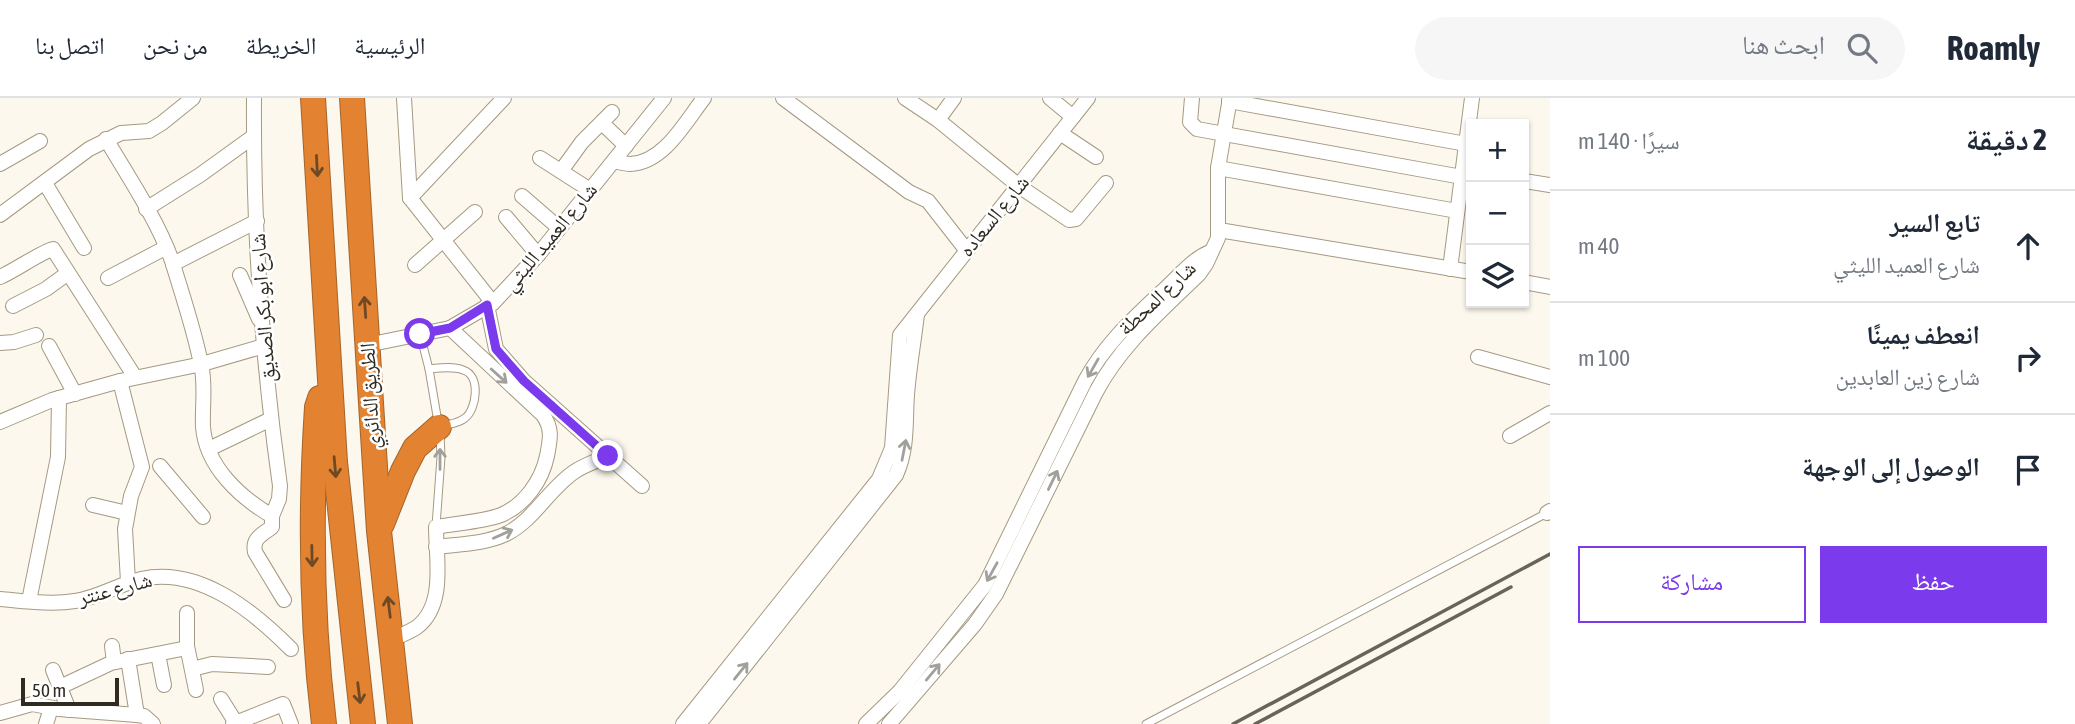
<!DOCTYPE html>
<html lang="ar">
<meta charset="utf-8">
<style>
:root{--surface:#fff;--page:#f6f6f7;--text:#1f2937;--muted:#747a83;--line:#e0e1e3;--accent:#7c3aed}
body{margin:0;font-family:"Asap Condensed","Noto Naskh Arabic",sans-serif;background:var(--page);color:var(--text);direction:rtl}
.controls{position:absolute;right:21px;top:21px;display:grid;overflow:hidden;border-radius:0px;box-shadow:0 2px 5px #0004}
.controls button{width:63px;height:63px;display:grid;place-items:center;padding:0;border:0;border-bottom:2px solid var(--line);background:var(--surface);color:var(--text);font:35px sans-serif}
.scale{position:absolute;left:21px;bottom:18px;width:98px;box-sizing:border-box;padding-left:7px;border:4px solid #2f2b21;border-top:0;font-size:19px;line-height:24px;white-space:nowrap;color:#2f2b21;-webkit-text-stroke:5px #fff;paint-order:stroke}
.stop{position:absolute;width:21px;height:21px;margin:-16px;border:5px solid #7c3aed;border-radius:50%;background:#fff}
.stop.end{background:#7c3aed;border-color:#fff;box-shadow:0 2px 7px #0008}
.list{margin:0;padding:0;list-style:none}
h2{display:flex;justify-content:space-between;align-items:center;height:91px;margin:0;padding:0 28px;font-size:30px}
h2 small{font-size:23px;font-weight:400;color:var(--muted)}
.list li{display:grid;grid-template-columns:46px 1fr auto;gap:21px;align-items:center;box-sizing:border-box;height:112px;padding:0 28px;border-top:2px solid var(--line)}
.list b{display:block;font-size:26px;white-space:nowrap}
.list p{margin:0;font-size:23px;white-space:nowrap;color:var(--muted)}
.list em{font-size:23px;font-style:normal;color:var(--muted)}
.actions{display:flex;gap:14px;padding:21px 28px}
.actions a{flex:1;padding:16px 0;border:2px solid var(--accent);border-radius:0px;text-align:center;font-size:24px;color:var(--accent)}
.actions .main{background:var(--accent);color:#fff}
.icon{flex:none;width:38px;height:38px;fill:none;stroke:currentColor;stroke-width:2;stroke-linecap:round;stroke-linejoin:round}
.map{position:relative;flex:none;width:1550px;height:626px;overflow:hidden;direction:ltr}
header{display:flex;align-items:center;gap:42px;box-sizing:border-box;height:98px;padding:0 35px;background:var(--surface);border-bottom:2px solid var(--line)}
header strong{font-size:33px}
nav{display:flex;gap:38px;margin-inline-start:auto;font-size:24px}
.search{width:490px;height:63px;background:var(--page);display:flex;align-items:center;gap:18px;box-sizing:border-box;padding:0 24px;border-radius:38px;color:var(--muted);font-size:26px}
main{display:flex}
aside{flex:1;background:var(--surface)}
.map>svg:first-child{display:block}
</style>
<header>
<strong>Roamly</strong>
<div class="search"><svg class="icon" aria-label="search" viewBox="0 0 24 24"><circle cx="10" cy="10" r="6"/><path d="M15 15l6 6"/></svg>ابحث هنا</div>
<nav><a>الرئيسية</a><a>الخريطة</a><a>من نحن</a><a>اتصل بنا</a></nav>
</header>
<main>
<aside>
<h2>2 دقيقة<small>سيرًا · 140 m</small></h2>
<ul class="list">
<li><svg class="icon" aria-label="ahead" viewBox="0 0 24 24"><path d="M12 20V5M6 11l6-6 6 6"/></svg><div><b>تابع السير</b><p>شارع العميد الليثي</p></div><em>40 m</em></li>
<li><svg class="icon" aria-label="right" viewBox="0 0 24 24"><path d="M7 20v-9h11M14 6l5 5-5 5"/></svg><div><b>انعطف يمينًا</b><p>شارع زين العابدين</p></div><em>100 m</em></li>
<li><svg class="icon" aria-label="arrive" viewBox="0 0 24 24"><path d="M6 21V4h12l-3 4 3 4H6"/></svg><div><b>الوصول إلى الوجهة</b></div></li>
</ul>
<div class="actions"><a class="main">حفظ</a><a>مشاركة</a></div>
</aside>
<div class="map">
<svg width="1550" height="626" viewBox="0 0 1550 626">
<rect width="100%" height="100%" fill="#fdf8ee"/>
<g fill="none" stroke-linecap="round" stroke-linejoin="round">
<defs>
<g id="service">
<path d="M420,236L429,271L438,324"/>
<path d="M429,271C440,270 453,268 463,272C481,277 477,311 465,320C459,325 450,326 443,328"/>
<path d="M436,428L441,359L440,335"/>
<path d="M1146,626L1547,415"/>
</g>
<g id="minor">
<path d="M254,0C253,129 262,260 280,388L279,401L272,418"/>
<path d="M404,0L410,100"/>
<path d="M783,0L909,94L928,103L967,153"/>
<path d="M905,0L938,22L1019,88L1069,122L1076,121L1106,85"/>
<path d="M1050,0L1073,19"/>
<path d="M1192,0L1190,24L1197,31L1462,79"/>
<path d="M1229,3L1466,46"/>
<path d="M938,22L954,0"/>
<path d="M602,25L626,48"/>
<path d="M1060,35L1096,59"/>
<path d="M106,41C128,78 158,123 172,163C182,196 194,231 201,266C206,287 202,308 203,329C206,369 241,400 272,418V429C262,437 252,440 255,454L284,502"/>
<path d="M540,60L590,92"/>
<path d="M614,63C619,64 625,66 630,66C664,65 686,23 704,0"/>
<path d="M0,66L40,43"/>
<path d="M1218,70L1457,113"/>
<path d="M561,73L582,44L612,14"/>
<path d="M1524,83L1550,87"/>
<path d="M45,85L84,150"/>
<path d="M522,98L559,130"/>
<path d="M410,100L504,0"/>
<path d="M410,100L493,205"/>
<path d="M146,111L200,77L254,38"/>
<path d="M0,117L89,51L121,35L149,33L162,25L193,0"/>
<path d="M506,119L538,157"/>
<path d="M1219,132L1471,174"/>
<path d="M173,166L257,123"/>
<path d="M415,167L475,114"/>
<path d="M1450,171L1472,0"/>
<path d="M240,177L259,221"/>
<path d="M0,179C14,173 43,153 53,151L135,279"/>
<path d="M108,180L165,150"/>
<path d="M1524,184L1550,189"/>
<path d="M487,207L496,251L524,283L642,388"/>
<path d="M13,208L46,191L68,175"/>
<path d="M0,245L14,244L36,237"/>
<path d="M367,247L450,230L493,205L538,157L664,0"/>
<path d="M49,248L75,296"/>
<path d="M1478,259L1550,279"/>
<path d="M120,283L142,369L131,398L125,431L128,484"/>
<path d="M0,324L52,302L120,283L202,266L264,248"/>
<path d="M1510,338L1550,315"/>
<path d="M209,351L271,321"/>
<path d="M160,368L203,419"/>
<path d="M93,407L127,415"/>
<path d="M1547,415L1550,413"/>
<path d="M436,449C459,446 485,446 506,436C534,422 548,392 574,374C584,367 597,363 608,358"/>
<path d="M0,501C24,503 51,507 75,503C98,500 119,486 141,481C199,468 253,513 291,551"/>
<path d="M29,503L58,359L59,300"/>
<path d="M187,515V548L196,592"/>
<path d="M393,541C401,537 410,534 417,529C446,507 436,460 436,429C457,425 482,424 501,417C525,407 542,382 547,358C550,342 553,331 543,317L450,230"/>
<path d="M112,548L114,564"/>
<path d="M158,556L164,587"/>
<path d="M128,561L137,617"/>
<path d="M192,571L212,566L268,569"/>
<path d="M53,572L69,612"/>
<path d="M60,589L111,565L187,550"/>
<path d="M221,601L236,625"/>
<path d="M0,615L32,606L59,611L137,617L144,618L153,626"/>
<path d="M46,626L51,610"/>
<path d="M233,626L283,606L291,626"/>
<path d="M683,626L879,381L892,350L900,237L1088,0"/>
<path d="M699,626L896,377C908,350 905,325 907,297C909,270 914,243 917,216"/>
<path d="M866,626L900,593L985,487L1085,283C1106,244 1136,218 1168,188C1181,176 1193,161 1210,154"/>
<path d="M889,626L975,526L996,496L1096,294C1121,247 1161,213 1199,176L1206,166L1218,140V70L1230,0"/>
</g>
<g id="motorway">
<path d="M313,0L335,364L363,626"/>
<path d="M352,0L379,433L400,626"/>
<path d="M320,300L317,309C310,416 311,520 324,626"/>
<path d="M382,426L403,373L415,350L439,329"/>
</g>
</defs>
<use href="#service" stroke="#a59981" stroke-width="9"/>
<use href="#minor" stroke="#a59981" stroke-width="16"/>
<use href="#motorway" stroke="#a4642b" stroke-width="26"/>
<use href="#service" stroke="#fff" stroke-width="7"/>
<use href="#minor" stroke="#fff" stroke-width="14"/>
<use href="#motorway" stroke="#e38230" stroke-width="24"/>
<g stroke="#68645a" stroke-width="3.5">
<path d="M1233,626L1550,456"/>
<path d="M1255,626L1511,489"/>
</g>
</g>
<defs><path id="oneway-shaft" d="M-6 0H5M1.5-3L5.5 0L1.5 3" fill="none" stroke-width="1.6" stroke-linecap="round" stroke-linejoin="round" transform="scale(1.75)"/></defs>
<g stroke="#6e4926">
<use href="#oneway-shaft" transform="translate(317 68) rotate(87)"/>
<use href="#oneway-shaft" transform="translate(365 209) rotate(-94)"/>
<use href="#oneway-shaft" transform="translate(335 369) rotate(85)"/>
<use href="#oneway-shaft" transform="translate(312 458) rotate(89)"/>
<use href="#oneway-shaft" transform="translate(389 509) rotate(-97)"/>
<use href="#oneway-shaft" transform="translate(359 595) rotate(83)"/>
</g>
<g stroke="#a1a09b">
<use href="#oneway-shaft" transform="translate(1093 270) rotate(120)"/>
<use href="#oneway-shaft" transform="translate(499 278) rotate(42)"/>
<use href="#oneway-shaft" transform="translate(904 352) rotate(-79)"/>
<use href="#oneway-shaft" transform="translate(440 361) rotate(-90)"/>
<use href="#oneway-shaft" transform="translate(1053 382) rotate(-64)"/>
<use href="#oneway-shaft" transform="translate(503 436) rotate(-24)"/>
<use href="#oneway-shaft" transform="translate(992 474) rotate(119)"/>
<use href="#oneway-shaft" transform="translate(741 573) rotate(-51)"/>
<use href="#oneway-shaft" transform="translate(933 574) rotate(-50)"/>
</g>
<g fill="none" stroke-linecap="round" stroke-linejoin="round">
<path stroke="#7c3aed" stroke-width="9" d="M420,236L450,230L487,207L496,251L524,283L608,358"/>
</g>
<g text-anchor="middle" stroke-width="5" stroke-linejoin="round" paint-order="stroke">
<g font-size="21" fill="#2f2b21" stroke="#fff">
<text transform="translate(994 118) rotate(-51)" y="7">شارع السعاده</text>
<text transform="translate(550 139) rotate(-50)" y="7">شارع العميد الليثي</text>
<text transform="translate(1157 200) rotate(-43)" y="7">شارع المحطة</text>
<text transform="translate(263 210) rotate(-94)" y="7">شارع ابو بكر الصديق</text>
<text transform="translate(370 298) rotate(-93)" y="7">الطريق الدائري</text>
<text transform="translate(115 491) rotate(-15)" y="7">شارع عنتر</text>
</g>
</g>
</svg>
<div class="controls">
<button>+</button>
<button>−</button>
<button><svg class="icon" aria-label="layers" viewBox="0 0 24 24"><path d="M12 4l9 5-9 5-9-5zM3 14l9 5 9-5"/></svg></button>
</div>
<div class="scale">50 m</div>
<div class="stop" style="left:420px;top:236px"></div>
<div class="stop end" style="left:608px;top:358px"></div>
</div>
</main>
